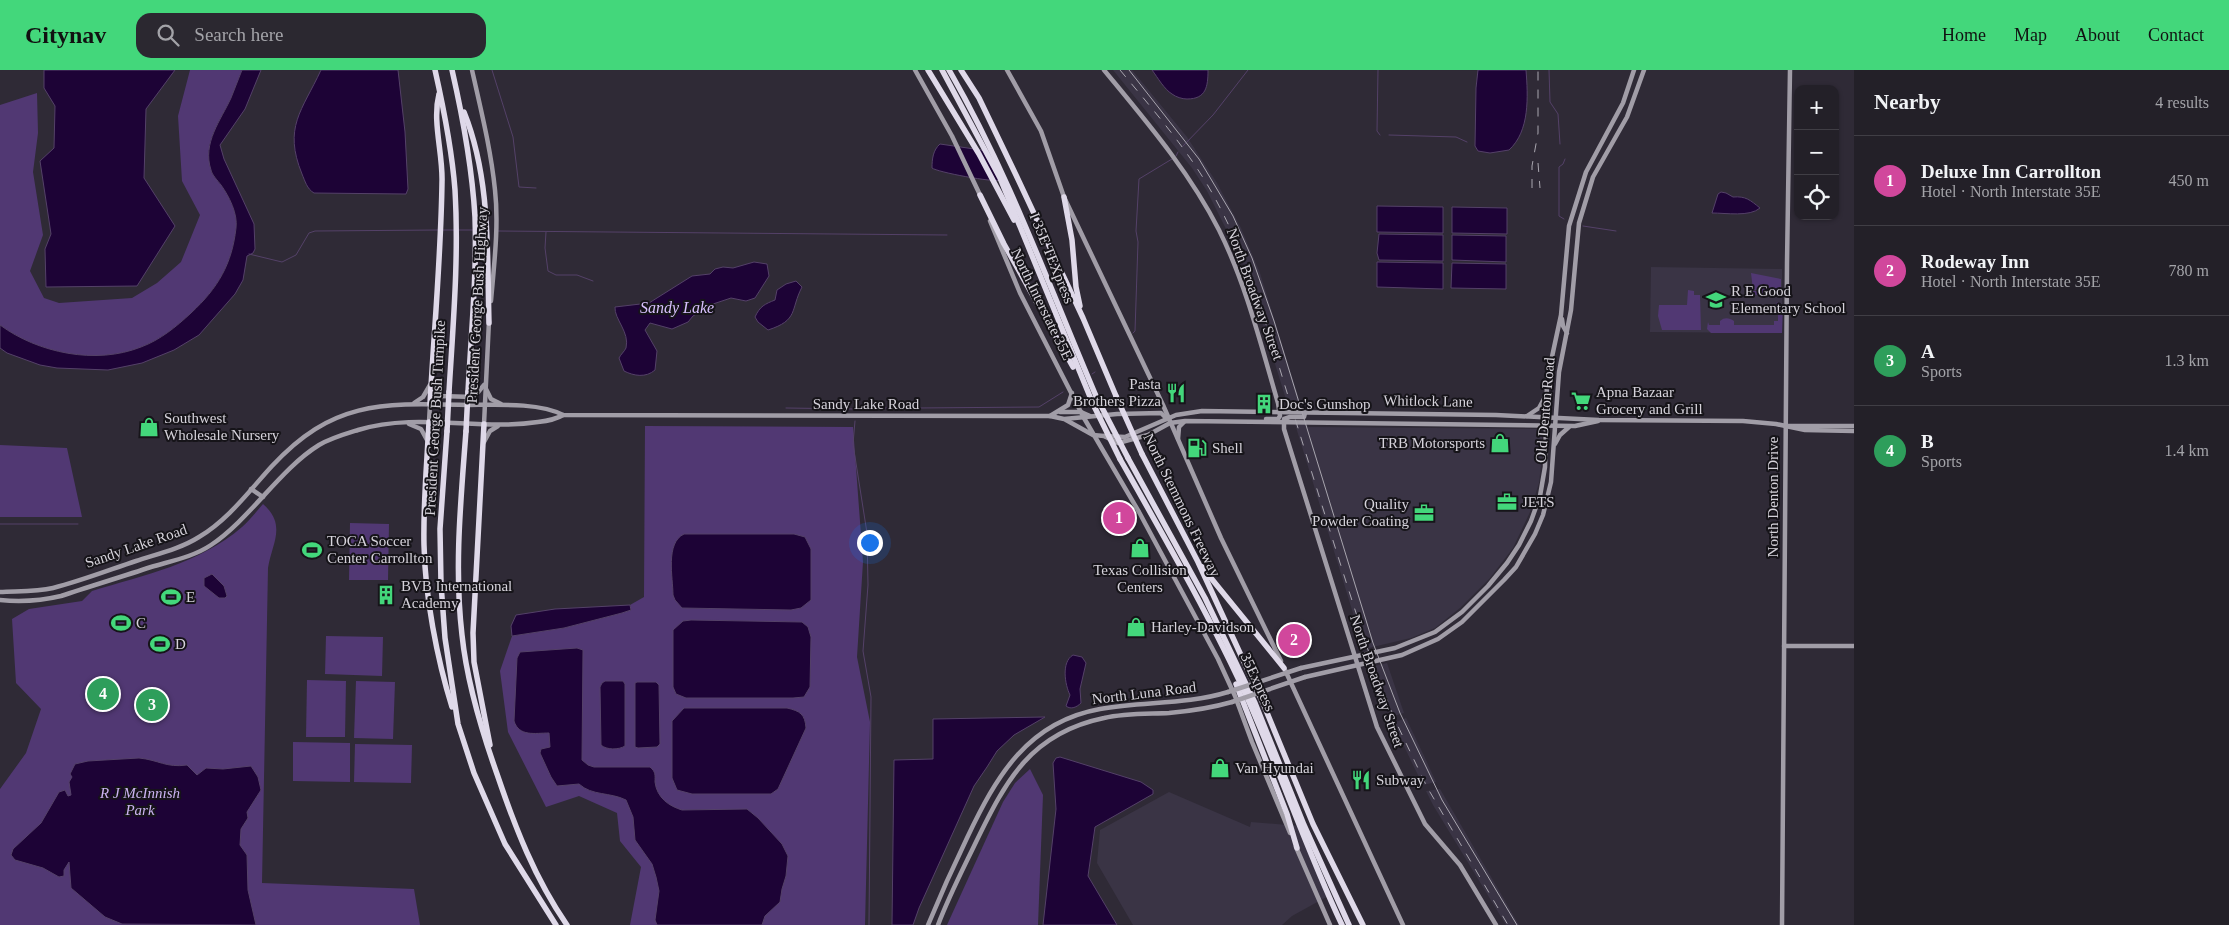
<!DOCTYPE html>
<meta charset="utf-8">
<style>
:root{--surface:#232028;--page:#2b2830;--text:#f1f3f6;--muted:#a3a3a8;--line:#403e45;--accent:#43d77b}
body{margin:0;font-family:"Times New Roman",serif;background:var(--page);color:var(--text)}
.controls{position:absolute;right:15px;top:15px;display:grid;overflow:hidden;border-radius:10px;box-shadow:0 1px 4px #0004}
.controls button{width:45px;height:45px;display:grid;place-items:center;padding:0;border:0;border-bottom:1px solid var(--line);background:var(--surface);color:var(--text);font:25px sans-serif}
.you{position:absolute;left:869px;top:472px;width:18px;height:18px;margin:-12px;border:4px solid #fff;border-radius:50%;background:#1a73e8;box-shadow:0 0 0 8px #1a73e833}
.badge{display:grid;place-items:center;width:32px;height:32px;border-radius:50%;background:var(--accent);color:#fff;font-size:16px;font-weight:700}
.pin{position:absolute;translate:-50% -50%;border:2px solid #fff;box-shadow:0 1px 5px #0006}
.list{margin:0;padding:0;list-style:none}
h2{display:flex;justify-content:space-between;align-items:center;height:65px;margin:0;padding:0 20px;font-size:21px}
h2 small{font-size:16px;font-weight:400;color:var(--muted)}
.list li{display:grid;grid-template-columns:32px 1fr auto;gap:15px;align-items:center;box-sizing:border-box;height:90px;padding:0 20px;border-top:1px solid var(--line)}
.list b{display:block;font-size:19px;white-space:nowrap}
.list p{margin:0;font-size:16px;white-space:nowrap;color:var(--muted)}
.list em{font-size:16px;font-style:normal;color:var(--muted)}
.icon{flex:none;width:28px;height:28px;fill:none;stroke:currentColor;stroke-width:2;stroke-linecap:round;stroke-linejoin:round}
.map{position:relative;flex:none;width:1854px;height:855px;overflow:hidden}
header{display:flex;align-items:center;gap:30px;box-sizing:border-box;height:70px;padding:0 25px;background:var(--accent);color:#111}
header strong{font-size:24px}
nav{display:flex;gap:28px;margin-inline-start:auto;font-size:18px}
.search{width:350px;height:45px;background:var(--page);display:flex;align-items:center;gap:12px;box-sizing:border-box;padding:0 18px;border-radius:15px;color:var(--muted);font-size:19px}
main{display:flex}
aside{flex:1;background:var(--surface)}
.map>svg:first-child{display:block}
</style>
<header>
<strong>Citynav</strong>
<div class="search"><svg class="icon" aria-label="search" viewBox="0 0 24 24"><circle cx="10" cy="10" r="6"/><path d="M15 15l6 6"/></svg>Search here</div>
<nav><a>Home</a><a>Map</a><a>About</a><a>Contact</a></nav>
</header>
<main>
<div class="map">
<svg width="1854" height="855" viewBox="0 0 1854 855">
<rect width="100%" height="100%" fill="#2f2a36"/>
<g fill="#3a3445">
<path d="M1113,0H1132L1187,67L1217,113L1241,158L1260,203L1302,339H1289L1245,197L1207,121L1192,98Z"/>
<path d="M1651,197L1782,199V263L1650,262Z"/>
<path d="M1295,354H1307L1308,357L1542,359V386L1539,413L1530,442L1513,478L1490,508L1460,538L1435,558L1411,568L1364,579Z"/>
<path d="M1387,593L1404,643L1390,647L1371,597Z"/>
<path d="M1406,648L1425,688L1436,712L1423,715L1414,697L1393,653Z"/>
<path d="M1440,719L1519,855H1506L1433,735L1426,721Z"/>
<path d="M1169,722L1250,757L1251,752L1300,756L1330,825L1292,846L1282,855H1133L1097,793L1100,760Z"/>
</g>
<g fill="#513873">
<path d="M190,0H242C238,9 235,19 231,28C221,50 202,73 211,100C212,105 218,111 221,115C229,126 238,144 236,158C232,194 218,218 191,243C176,257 160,270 141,277C96,295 38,283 0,255V35L37,23L38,63L33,102L43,165L30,201L44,228L59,233L132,228L157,213L181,192L200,145L182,111L178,46Z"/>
<path d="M1751,203L1781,209V225C1772,229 1760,225 1750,224V221H1760V213L1759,220H1753Z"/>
<path d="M1688,220L1694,221V225H1700L1701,260H1662L1658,246L1659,235H1687Z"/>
<path d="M1777,232L1783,236L1782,263H1711L1707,259L1708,252L1709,255H1720V251C1725,247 1729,248 1734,251V255H1774V251H1778V237H1775Z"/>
<path d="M645,356L853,357L863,492L857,587L870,652L865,855H630L641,797L620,771L617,743L579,726L546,737L508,662L500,601L512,566L564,558L622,543L631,540L630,535L644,527Z"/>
<path d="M0,375L67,378L82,447H0Z"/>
<path d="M263,434C287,455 272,473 268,498L262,813L414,819L420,855H0V719L26,683L41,639L16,613L12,549L29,539L82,531L92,521C144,505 199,494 242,457C250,450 256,442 263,434Z"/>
<path d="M350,453L389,454L388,510H349Z"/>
<path d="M326,566L383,567L382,606L325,604Z"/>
<path d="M307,610L346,611L345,667H306Z"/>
<path d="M356,611L395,612L393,669L354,668Z"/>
<path d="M293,672L350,673V712L293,711Z"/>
<path d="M355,674L412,675L411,713L354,712Z"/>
<path d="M1030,699L1043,725L1038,855H947L1003,732L1015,713Z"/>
</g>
<g fill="#1d0336" stroke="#544168">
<path d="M44,0H175L146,39L144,108L175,156L137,216L46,217L45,179L51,164L40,91L54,78L55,36L44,18Z"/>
<path d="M242,0H261L245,39L220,75L224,89L254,154L255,179L253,183L247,186L243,210L235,224L199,265L174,280L142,293L108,300L57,298L40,295L7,283L0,278V255C38,283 96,295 141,277C160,270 176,257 191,243C218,218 232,194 236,158C238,144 229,126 221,115C218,111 212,105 211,100C202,73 221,50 231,28C235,19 238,9 242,0Z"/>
<path d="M321,0H398L405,62L408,119L406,124L314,123C307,119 305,111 302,104C283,57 302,41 321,0Z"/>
<path d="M1152,0H1208C1208,17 1206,29 1187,29C1182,29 1176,27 1172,24C1164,19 1158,8 1152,0Z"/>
<path d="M1478,0H1526C1528,26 1530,61 1509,80L1490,83L1478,81L1475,76L1476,18Z"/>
<path d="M940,74L988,81L1001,110C994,113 937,102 932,98C932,89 933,80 940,74Z"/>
<path d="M1721,122L1726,123L1733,127C1746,126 1750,130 1760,138C1750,147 1726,143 1712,143L1718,124Z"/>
<path d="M1377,136L1443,137V163L1377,162Z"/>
<path d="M1452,137L1507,138V164L1452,163Z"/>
<path d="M1379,164L1443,165V191L1379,190L1377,183Z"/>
<path d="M1452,165L1506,166V192L1452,190Z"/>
<path d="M754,192L767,194L769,206L755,228L746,231L731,228L713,234L693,246L688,252L672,259L650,253L645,260L657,281L655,300C646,308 634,306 624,301L619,288C621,284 624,282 626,278C630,262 614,249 615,237L649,233L692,206L710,204L715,199L723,197L733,198Z"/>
<path d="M1377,192L1443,193V219L1377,217Z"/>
<path d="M1452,193L1506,194V219L1451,218Z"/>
<path d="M796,211L802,217C790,240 799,250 768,260L758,252L755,247C760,236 765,234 775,230L777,220L786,214Z"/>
<path d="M684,464H794L805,467L811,479V530L801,538L791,540L682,538L675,530L673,525C673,508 665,473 684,464Z"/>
<path d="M212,504L224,516L227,526L225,528H219L204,516V508Z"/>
<path d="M630,535L631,540L622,543L564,558L512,566L511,556L516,545L555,539Z"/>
<path d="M691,550L802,552L808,557L811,567L810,617L804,627L793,628H686L676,624L673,617V560L683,551Z"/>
<path d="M577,578L583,580L582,690L588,695L594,697H650C656,702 655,705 655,712C657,728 669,736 682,740L747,739L758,748L782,774L788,786L786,806L782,819L780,832L765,846L762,855H657L655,850L659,821L656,807L652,794L635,770L633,747L626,730C610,722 592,726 579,714L557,716L551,707L540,683L541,679L550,677L549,663C535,663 519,667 514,651L517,588L520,582Z"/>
<path d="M1073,585L1082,587L1086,593L1080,619L1081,633C1077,637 1071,640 1066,636L1070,625C1065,615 1061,592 1073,585Z"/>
<path d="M605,611H623L625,614V676C619,680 606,680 601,675L600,617L602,613Z"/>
<path d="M637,612H656L659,615L660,674L657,677L638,678L635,677V613Z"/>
<path d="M684,638H787C800,641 805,644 806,658L778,719L771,724H692L677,720L672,708V651Z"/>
<path d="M1045,647L1014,665L997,681L987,697L974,716L919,838L913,855H892L894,690L933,689V649Z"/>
<path d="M1060,687L1141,712L1153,720V724L1095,757L1088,806L1117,855H1043L1056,739L1053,693L1056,688Z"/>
<path d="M139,688C159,690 166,698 187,695L197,705L206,698L223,699L251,696L258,707L261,720L247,742L248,748L241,759L240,775L247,785L248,820L256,855L122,854L105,847L71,818L69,792L64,800V806L59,807L43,798L15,790L11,785L13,779L41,753L59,722L65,720L68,726L71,725L69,712L72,707L70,704L75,694L88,691Z"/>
</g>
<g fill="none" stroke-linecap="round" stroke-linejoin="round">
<g stroke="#544168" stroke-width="1">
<path d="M492,0L513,67L519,117L536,118"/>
<path d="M1378,0L1377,61L1380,65"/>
<path d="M1549,0L1550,32L1558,44L1560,74"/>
<path d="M1389,65L1456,67L1467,72"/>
<path d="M1183,76L1213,45L1248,0"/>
<path d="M1176,86L1178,82"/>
<path d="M1564,149L1559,146V97L1563,94L1565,89"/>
<path d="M1583,156L1616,161"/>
<path d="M443,160H454"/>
<path d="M458,160H474"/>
<path d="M498,161L947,165"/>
<path d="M546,162L545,178L548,201L556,205H577L593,211"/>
<path d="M249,184L282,192L296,185L309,163L315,161L439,160"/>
<path d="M1133,263L1135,261L1138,172L1136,161L1139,109L1172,89"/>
<path d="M1092,304L1095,302"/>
<path d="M786,338L855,339"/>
<path d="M856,338H911"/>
<path d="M917,338L1039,337L1063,322"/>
<path d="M855,351L853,374L867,463L868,515L863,581L871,627L869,855"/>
<path d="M0,454H78"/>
</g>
<g stroke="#a19da7" stroke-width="4.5">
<path d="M472,0C481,40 491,80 495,120C499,156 494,195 491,231"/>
<path d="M915,0L952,66L981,127"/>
<path d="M1007,0L1041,61L1064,127L1163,335L1221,468L1281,591"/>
<path d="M1104,0C1146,51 1189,101 1219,160C1246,214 1261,275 1278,333L1280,346L1278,349H1266"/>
<path d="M990,151L1020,223L1084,348L1139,442L1218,589L1235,626L1252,672L1290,763"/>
<path d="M1562,249L1563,256L1567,263"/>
<path d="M432,315L439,326L474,327L484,315"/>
<path d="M486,319L491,329L501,334"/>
<path d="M414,333L423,327L430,315"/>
<path d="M1060,342H1081L1090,346"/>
<path d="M1305,343L1304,347H1290L1284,349V359L1377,657L1425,754L1460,795L1496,855"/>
<path d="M1050,346L1068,335L1072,323"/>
<path d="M1527,346L1539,338L1545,327"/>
<path d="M1066,350L1093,365L1104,366L1118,373L1148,365L1170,353L1185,351L1575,356L1598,351"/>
<path d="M429,352L430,334"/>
<path d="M409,354L421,359L427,370"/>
<path d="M484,354L489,251"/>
<path d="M1788,356H1854"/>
<path d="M1104,366L1125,367L1176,345L1202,341L1496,345L1599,350L1743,351L1776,354L1805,360L1854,361"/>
<path d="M1178,369L1179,357L1184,352"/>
<path d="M484,372L490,361L498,356"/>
<path d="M1555,374L1560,365L1569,357"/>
<path d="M251,419L263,427"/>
<path d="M0,522C17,521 36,522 53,518C81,511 109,500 136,491C157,484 180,479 199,467C229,449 249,421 272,396C333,330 383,333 466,335C493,335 539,332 563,345L1050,346L1064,349L1117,344L1161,343L1167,349"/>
<path d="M0,530C21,532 40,531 61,526C91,516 121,507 151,497C171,491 193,487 211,475C250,449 280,399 319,375C331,368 345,364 358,360C417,342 478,361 538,352C547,351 555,350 563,345"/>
<path d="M1784,576H1854"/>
<path d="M1301,598L1395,578L1435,562L1462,542L1488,516L1507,493L1519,475L1531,451L1540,426L1545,397L1547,310L1561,245L1569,156L1586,102L1623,33L1634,0"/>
<path d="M1285,600L1403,855"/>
<path d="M1305,607L1402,585L1438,569L1462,552L1504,510L1516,497L1535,464L1543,445L1551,412L1559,302L1571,240L1579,153L1593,107L1627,47L1644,0"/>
<path d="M1296,777L1330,855"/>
<path d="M928,855C940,826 953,797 967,768C996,707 1027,652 1100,639C1143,631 1186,635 1228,622"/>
<path d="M938,855C949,826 963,799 976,772C1006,710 1031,663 1104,648C1125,643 1147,644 1169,643C1191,641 1211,638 1232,632"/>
<path d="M1782,855L1787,193L1790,0"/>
</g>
<g stroke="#dfd9e9" stroke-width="5.5">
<path d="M435,0C444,40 452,80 455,120C459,188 453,255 449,322"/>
<path d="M452,0C463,48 472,97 475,147C477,205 471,264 468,322"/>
<path d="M928,0L979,84L1014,150"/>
<path d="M942,0L1000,108L1093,334"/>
<path d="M949,0C1009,104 1049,216 1096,326"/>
<path d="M961,0L979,28L1016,105L1083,248L1116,326"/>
<path d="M464,42C491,109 487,183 489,253"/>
<path d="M980,125L1004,174L1073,297"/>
<path d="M1064,127L1072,170L1076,217L1080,236"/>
<path d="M430,334C434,260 441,186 442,112C443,83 432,52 439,24"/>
<path d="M429,352C427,393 423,434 424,475C425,526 437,589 452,637"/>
<path d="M484,354L473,563L474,592L490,675"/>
<path d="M447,361L440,459L441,514L445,568L458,654L474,703L505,774L556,855"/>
<path d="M466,361C461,429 454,497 462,565C467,613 481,659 497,704C515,757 535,809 567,855"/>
<path d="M1142,384L1198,492L1263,633L1313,754L1363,855"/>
<path d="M1128,388L1205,528L1255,633L1304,755L1349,855"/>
<path d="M1120,389C1166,470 1212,550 1250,634C1282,707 1308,783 1342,855"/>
<path d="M1202,497L1284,598"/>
<path d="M1236,614L1287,744L1297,778"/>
</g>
<path stroke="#a9a6af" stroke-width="1" d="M1129,0L1199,89L1233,146L1252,188L1274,251L1373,573L1400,643L1442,730L1517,855"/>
<g stroke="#a9a6af" stroke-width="1" stroke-dasharray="9 9" stroke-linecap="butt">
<path d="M1120,0C1154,41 1191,83 1216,130C1250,193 1268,261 1289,329C1316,416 1343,504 1372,592L1395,650L1427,717L1508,855"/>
<path d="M1538,93L1540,118"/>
<path d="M1532,118V96L1538,63V0"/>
</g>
<g stroke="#a19da7" stroke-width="4.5">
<path d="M1228,622L1301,598"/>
<path d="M1232,632L1305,607"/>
</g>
<g stroke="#dfd9e9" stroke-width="5.5">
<path d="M1096,326L1128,388"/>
<path d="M1116,326L1142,384"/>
<path d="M1093,334L1120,389"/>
<path d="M447,361L449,322"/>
<path d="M466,361L468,322"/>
</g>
</g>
<defs>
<symbol id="school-bare" viewBox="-9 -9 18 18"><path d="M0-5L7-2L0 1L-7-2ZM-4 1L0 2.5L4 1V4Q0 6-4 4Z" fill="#43d77b" stroke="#161419" stroke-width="2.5" paint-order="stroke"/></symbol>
<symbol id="restaurant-bare" viewBox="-9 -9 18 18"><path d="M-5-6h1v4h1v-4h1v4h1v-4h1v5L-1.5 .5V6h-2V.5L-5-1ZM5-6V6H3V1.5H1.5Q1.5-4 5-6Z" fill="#43d77b" stroke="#161419" stroke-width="2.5" paint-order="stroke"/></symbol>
<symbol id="supermarket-bare" viewBox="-9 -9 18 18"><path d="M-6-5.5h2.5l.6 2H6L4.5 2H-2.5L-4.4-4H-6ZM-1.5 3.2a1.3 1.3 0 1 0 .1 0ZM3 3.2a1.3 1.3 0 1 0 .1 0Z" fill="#43d77b" stroke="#161419" stroke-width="2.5" paint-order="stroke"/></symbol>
<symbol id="building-bare" viewBox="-9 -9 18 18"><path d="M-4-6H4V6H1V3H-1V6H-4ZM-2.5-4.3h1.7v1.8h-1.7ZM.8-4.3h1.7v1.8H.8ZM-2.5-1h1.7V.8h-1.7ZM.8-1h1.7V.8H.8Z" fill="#43d77b" stroke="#161419" stroke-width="2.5" paint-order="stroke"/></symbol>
<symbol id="shop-bare" viewBox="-9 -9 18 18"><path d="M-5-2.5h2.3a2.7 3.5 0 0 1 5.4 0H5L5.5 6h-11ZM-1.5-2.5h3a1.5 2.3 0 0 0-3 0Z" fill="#43d77b" stroke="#161419" stroke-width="2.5" paint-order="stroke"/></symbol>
<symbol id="fuel-bare" viewBox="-9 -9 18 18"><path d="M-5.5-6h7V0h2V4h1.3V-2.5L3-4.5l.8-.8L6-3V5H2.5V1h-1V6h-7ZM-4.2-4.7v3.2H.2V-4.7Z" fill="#43d77b" stroke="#161419" stroke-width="2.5" paint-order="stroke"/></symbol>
<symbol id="office-bare" viewBox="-9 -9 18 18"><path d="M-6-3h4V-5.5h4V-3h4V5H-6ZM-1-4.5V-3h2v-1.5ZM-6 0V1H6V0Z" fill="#43d77b" stroke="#161419" stroke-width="2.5" paint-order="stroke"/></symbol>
<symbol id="stadium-bare" viewBox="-9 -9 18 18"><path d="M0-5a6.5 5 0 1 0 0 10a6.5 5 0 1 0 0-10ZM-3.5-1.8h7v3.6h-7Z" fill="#43d77b" stroke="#161419" stroke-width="2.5" paint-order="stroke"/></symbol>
</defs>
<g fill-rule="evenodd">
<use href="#school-bare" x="1702" y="216" width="28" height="28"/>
<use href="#restaurant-bare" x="1162" y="309" width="28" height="28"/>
<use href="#supermarket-bare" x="1567" y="317" width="28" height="28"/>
<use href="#building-bare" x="1250" y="320" width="28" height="28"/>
<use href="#shop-bare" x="135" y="343" width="28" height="28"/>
<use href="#shop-bare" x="1486" y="359" width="28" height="28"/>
<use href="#fuel-bare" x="1183" y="364" width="28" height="28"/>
<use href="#office-bare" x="1493" y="418" width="28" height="28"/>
<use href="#office-bare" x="1410" y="429" width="28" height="28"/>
<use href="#shop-bare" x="1126" y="464" width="28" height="28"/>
<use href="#stadium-bare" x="298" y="466" width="28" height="28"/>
<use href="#building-bare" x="372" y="511" width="28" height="28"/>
<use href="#stadium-bare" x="157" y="513" width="28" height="28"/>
<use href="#stadium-bare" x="107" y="539" width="28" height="28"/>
<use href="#shop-bare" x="1122" y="543" width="28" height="28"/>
<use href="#stadium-bare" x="146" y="560" width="28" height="28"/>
<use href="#shop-bare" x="1206" y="684" width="28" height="28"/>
<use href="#restaurant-bare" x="1347" y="696" width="28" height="28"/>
</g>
<g text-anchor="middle" stroke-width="4" stroke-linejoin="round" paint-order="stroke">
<g font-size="15" fill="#d6d3db" stroke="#161419">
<text transform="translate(1052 188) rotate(68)" y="5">I 35E TEXpress</text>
<text transform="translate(1255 224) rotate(70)" y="5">North Broadway Street</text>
<text transform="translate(1042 234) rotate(64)" y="5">North Interstate 35E</text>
<text transform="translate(477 235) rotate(-87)" y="5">President George Bush Highway</text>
<text transform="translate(1428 331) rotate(1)" y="5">Whitlock Lane</text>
<text x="866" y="339">Sandy Lake Road</text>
<text transform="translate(1545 340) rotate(-85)" y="5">Old Denton Road</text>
<text transform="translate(435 348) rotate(-87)" y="5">President George Bush Turnpike</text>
<text transform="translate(1773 427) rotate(-90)" y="5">North Denton Drive</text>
<text transform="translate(1182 435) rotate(64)" y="5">North Stemmons Freeway</text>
<text transform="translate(136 476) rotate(-19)" y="5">Sandy Lake Road</text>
<text transform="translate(1377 611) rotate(71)" y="5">North Broadway Street</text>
<text transform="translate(1258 612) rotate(65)" y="5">35Express</text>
<text transform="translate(1144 623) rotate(-7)" y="5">North Luna Road</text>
</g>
<g font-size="15" fill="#d6d3db" stroke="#161419" text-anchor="start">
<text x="1731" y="226">R E Good<tspan x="1731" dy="17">Elementary School</tspan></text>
<text x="1161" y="319" text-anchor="end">Pasta<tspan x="1161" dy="17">Brothers Pizza</tspan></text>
<text x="1596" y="327">Apna Bazaar<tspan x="1596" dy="17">Grocery and Grill</tspan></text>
<text x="1279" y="339">Doc's Gunshop</text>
<text x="164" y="353">Southwest<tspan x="164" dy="17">Wholesale Nursery</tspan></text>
<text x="1485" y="378" text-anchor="end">TRB Motorsports</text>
<text x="1212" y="383">Shell</text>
<text x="1522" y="437">JETS</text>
<text x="1409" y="439" text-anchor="end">Quality<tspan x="1409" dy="17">Powder Coating</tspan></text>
<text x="327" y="476">TOCA Soccer<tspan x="327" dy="17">Center Carrollton</tspan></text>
<text x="1140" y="505" text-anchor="middle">Texas Collision<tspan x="1140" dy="17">Centers</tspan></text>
<text x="401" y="521">BVB International<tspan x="401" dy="17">Academy</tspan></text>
<text x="186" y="532">E</text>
<text x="136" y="558">C</text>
<text x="1151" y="562">Harley-Davidson</text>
<text x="175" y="579">D</text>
<text x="1235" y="703">Van Hyundai</text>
<text x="1376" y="715">Subway</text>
</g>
<g font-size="15" font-style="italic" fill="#cbb3f1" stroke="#161419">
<text x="140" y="728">R J McInnish<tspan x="140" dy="17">Park</tspan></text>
</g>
<g font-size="16" font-style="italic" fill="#d8c0fe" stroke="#161419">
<text x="677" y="243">Sandy Lake</text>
</g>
</g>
</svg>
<div class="controls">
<button>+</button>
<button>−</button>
<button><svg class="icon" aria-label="locate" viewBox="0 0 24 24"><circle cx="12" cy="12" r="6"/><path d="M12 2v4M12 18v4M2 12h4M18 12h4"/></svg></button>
</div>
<div class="you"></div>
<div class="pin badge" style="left:1119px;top:448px;background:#d1479c">1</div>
<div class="pin badge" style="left:1294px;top:570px;background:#d1479c">2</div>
<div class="pin badge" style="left:152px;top:635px;background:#2e9e5b">3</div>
<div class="pin badge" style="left:103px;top:624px;background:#2e9e5b">4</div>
</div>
<aside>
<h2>Nearby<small>4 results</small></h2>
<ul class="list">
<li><span class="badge" style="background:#d1479c">1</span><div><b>Deluxe Inn Carrollton</b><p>Hotel · North Interstate 35E</p></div><em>450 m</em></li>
<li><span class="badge" style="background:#d1479c">2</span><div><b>Rodeway Inn</b><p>Hotel · North Interstate 35E</p></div><em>780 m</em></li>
<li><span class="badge" style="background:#2e9e5b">3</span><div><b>A</b><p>Sports</p></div><em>1.3 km</em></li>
<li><span class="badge" style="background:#2e9e5b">4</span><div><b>B</b><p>Sports</p></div><em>1.4 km</em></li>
</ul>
</aside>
</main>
